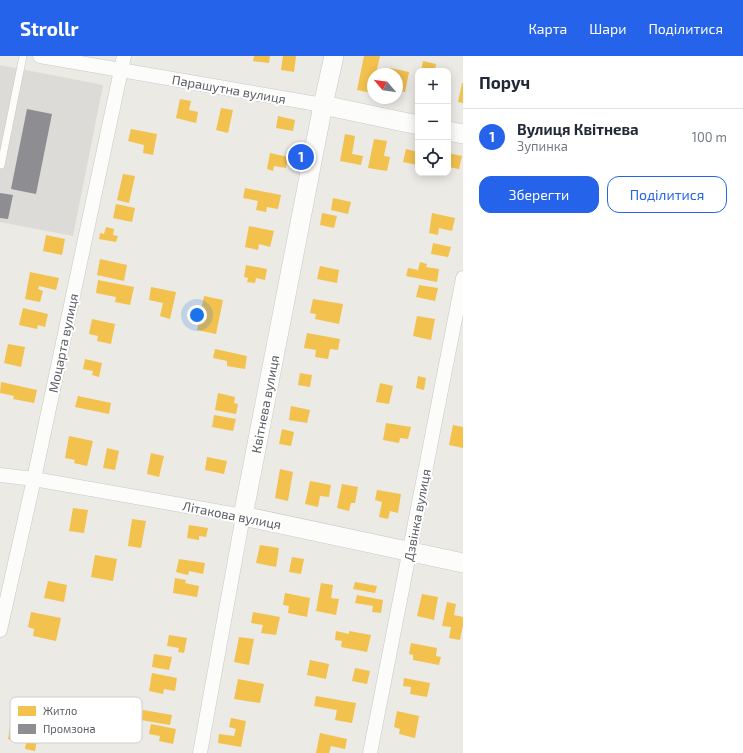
<!DOCTYPE html>
<html lang="uk">
<meta charset="utf-8">
<style>
:root{--surface:#fff;--page:#f2f2f3;--text:#1f2937;--muted:#747a83;--line:#e0e1e3;--accent:#2563eb}
body{margin:0;font-family:"Exo 2",sans-serif;background:var(--page);color:var(--text)}
.controls{position:absolute;right:12px;top:12px;display:grid;overflow:hidden;border-radius:8px;box-shadow:0 2px 10px #0003}
.controls button{width:36px;height:36px;display:grid;place-items:center;padding:0;border:0;border-bottom:1px solid var(--line);background:var(--surface);color:var(--text);font:20px sans-serif}
.compass{position:absolute;left:367px;top:12px;width:36px;height:36px;border-radius:50%;background:var(--surface);box-shadow:0 2px 10px #0003;rotate:299deg}
.you{position:absolute;left:197px;top:259px;width:14px;height:14px;margin:-10px;border:3px solid #fff;border-radius:50%;background:#1a73e8;box-shadow:0 0 0 6px #1a73e833}
.badge{display:grid;place-items:center;width:26px;height:26px;border-radius:50%;background:var(--accent);color:#fff;font-size:13px;font-weight:700}
.pin{position:absolute;translate:-50% -50%;border:2px solid #fff;box-shadow:0 1px 4px #0006}
.list{margin:0;padding:0;list-style:none}
h2{display:flex;justify-content:space-between;align-items:center;height:52px;margin:0;padding:0 16px;font-size:17px}
h2 small{font-size:13px;font-weight:400;color:var(--muted)}
.list li{display:grid;grid-template-columns:26px 1fr auto;gap:12px;align-items:center;box-sizing:border-box;height:56px;padding:0 16px;border-top:1px solid var(--line)}
.list b{display:block;font-size:15px;white-space:nowrap}
.list p{margin:0;font-size:13px;white-space:nowrap;color:var(--muted)}
.list em{font-size:13px;font-style:normal;color:var(--muted)}
.actions{display:flex;gap:8px;padding:12px 16px}
.actions a{flex:1;padding:9px 0;border:1px solid var(--accent);border-radius:12px;text-align:center;font-size:14px;color:var(--accent)}
.actions .main{background:var(--accent);color:#fff}
.icon{flex:none;width:22px;height:22px;fill:none;stroke:currentColor;stroke-width:2;stroke-linecap:round;stroke-linejoin:round}
.map{position:relative;flex:none;width:463px;height:697px;overflow:hidden}
header{display:flex;align-items:center;gap:24px;box-sizing:border-box;height:56px;padding:0 20px;background:var(--accent);color:#fff}
header strong{font-size:19px}
nav{display:flex;gap:22px;margin-inline-start:auto;font-size:14px}
main{display:flex}
aside{flex:1;background:var(--surface)}
.map>svg:first-child{display:block}
</style>
<header>
<strong>Strollr</strong>
<nav><a>Карта</a><a>Шари</a><a>Поділитися</a></nav>
</header>
<main>
<div class="map">
<svg width="463" height="697" viewBox="0 0 463 697">
<rect width="100%" height="100%" fill="#ebeae5"/>
<path fill="#dcdbd7" d="M0,9L103,29L73,180L0,166Z"/>
<g fill="#f2c14e">
<path d="M254,0H270L269,7L253,5Z"/>
<path d="M283,0H296L294,16L281,14Z"/>
<path d="M364,0H380L376,18H373V31L372,37L357,34Z"/>
<path d="M423,5L436,8L435,15H421Z"/>
<path d="M390,12L409,16L405,36L397,35V18H388Z"/>
<path d="M462,27H463V47L458,46Z"/>
<path d="M180,43L191,45L189,54L198,56L196,67L176,62Z"/>
<path d="M221,52L233,54L228,77L216,74Z"/>
<path d="M278,60L295,64L293,75L276,72Z"/>
<path d="M131,73L157,78L153,99L143,97L144,89L128,85Z"/>
<path d="M345,78L355,80L352,98L363,100L361,109L340,105Z"/>
<path d="M374,83L387,85L384,100L390,101L387,115L368,112Z"/>
<path d="M406,93L418,96V109L403,106Z"/>
<path d="M270,97L288,101L286,112L274,110L273,115L267,113Z"/>
<path d="M448,97L462,100L459,113L448,111Z"/>
<path d="M123,118L135,120L129,147L117,144Z"/>
<path d="M245,132L281,139L278,153L267,151L266,156L256,154L258,145L243,142Z"/>
<path d="M333,142L351,146L348,158L331,154Z"/>
<path d="M116,148L135,152L132,166L113,162Z"/>
<path d="M322,157L337,160L334,172L320,169Z"/>
<path d="M432,157L455,162L452,175L439,172L438,179L429,177Z"/>
<path d="M249,170L274,175L270,191L259,188L258,194L245,191Z"/>
<path d="M106,171L114,173L113,179L118,180L116,186L99,183L100,177L104,178Z"/>
<path d="M46,179L65,183L62,199L43,195Z"/>
<path d="M433,187L451,191L448,201L431,198Z"/>
<path d="M100,203L127,209L124,225L97,219Z"/>
<path d="M420,206L427,208L426,211L439,213L437,226L406,220L408,212L418,214Z"/>
<path d="M246,209L267,213L265,224L256,222L255,227L247,226L248,222L244,221Z"/>
<path d="M320,210L339,214L337,227L317,223Z"/>
<path d="M30,216L59,222L56,234L39,230L38,233L43,235L40,246L25,243Z"/>
<path d="M98,224L134,231L130,249L115,246L116,241L96,237Z"/>
<path d="M419,229L438,232L435,245L416,241Z"/>
<path d="M151,231L176,236L170,263L160,260L163,247L149,244Z"/>
<path d="M204,240L223,244L216,278L197,274Z"/>
<path d="M313,243L343,248L339,268L315,263L316,258L310,257Z"/>
<path d="M23,252L48,258L45,271L38,269L37,273L19,269Z"/>
<path d="M417,260L435,263L431,284L413,280Z"/>
<path d="M92,263L115,268L111,288L97,285L98,280L89,278Z"/>
<path d="M307,277L340,283L338,294L330,293L328,303L315,301L316,294L304,292Z"/>
<path d="M8,288L25,291L21,311L4,307Z"/>
<path d="M215,293L247,300L245,313L227,310V305L213,302Z"/>
<path d="M85,303L102,307L99,321L92,319L93,315L83,313Z"/>
<path d="M300,317L312,319L310,331L298,329Z"/>
<path d="M418,320L426,322L424,334L416,332Z"/>
<path d="M1,326L37,334L34,347L13,343L14,340L0,337Z"/>
<path d="M380,327L393,330L389,348L376,346Z"/>
<path d="M218,337L235,341L234,347L238,348L236,358L215,354Z"/>
<path d="M78,340L111,347L109,358L75,351Z"/>
<path d="M291,350L310,354L307,367L289,364Z"/>
<path d="M214,359L236,363L233,375L212,371Z"/>
<path d="M386,367L411,371L408,383L400,382L399,387L383,384Z"/>
<path d="M453,369L463,371V392L449,389Z"/>
<path d="M282,373L294,376L291,390L279,388Z"/>
<path d="M69,380L93,385L87,410L74,407L75,404L65,402Z"/>
<path d="M107,392L119,395L115,414L103,412Z"/>
<path d="M151,397L164,400L159,421L147,418Z"/>
<path d="M207,401L227,405L224,418L205,414Z"/>
<path d="M280,413L293,416L288,445L275,442Z"/>
<path d="M310,425L331,429L329,441L320,440L318,451L305,448Z"/>
<path d="M342,428L358,431L355,447H351L349,455L337,452Z"/>
<path d="M377,434L401,438L398,457L390,455L388,463L379,461L382,446L375,444Z"/>
<path d="M73,452L88,454L84,477L69,475Z"/>
<path d="M132,463L146,465L141,492L128,490Z"/>
<path d="M189,469L208,472L206,481L199,480V484L187,482Z"/>
<path d="M260,489L279,492L276,511L256,507Z"/>
<path d="M95,499L117,503L113,525L91,521Z"/>
<path d="M292,501L304,503L301,518L289,516Z"/>
<path d="M179,503L205,507L203,518L189,515L188,519L176,516Z"/>
<path d="M175,522L186,524L185,527L199,530L197,541L173,537Z"/>
<path d="M48,525L67,529L64,546L44,542Z"/>
<path d="M355,526L377,530L375,537L353,533Z"/>
<path d="M321,527L333,529L331,542L339,543L336,559L316,555Z"/>
<path d="M285,537L310,542L307,561L288,557L289,550L283,549Z"/>
<path d="M422,538L438,541L434,564L417,560Z"/>
<path d="M357,539L383,544L381,557L372,556L373,550L355,547Z"/>
<path d="M447,546L456,548L454,559L463,561V569L460,584L449,582L451,571L442,570Z"/>
<path d="M31,556L61,562L56,585L33,580L34,573L28,571Z"/>
<path d="M253,556L280,561L276,579L261,577L263,569L251,567Z"/>
<path d="M336,575L349,578V575L371,579L367,596L341,591L342,585L335,584Z"/>
<path d="M169,579L187,582L184,597L178,596L179,592L167,590Z"/>
<path d="M239,581L254,583L249,609L234,606Z"/>
<path d="M411,587L437,592L436,600L441,601L439,609L413,604V599L409,598Z"/>
<path d="M154,598L172,601L169,614L152,611Z"/>
<path d="M310,604L329,608L326,623L307,619Z"/>
<path d="M355,612L370,615L367,628L352,625Z"/>
<path d="M152,617L177,622L175,635L164,633L163,638L149,635Z"/>
<path d="M404,622L430,627L427,641L410,638L411,631L403,630Z"/>
<path d="M238,623L264,628L260,647L234,643Z"/>
<path d="M316,640L356,647L352,667L335,664L337,654L314,650Z"/>
<path d="M143,654L172,659L170,669L141,664Z"/>
<path d="M397,655L419,660L415,682L399,678L400,673L394,671Z"/>
<path d="M231,662L246,665L241,691L218,687L219,678L234,680L236,673L229,671Z"/>
<path d="M151,668L176,673L173,688L159,685L160,680L149,678Z"/>
<path d="M10,672L38,678L35,695L25,693L26,687L8,683Z"/>
<path d="M320,677L347,683L345,693L331,690L329,697H316Z"/>
</g>
<g fill="#8d8d92">
<path d="M27,53L52,58L36,138L11,133Z"/>
<path d="M0,137L13,139L8,163L0,162Z"/>
</g>
<g fill="none" stroke-linecap="round" stroke-linejoin="round">
<defs>
<path id="lane" d="M1,109L23,0"/>
<g id="street">
<path d="M40,0L323,49"/>
<path d="M0,419L34,423L243,460L200,697"/>
<path d="M0,574L34,423L124,0"/>
<path d="M370,697L463,222"/>
</g>
<g id="secondary">
<path d="M334,0L323,49L243,460L463,507"/>
<path d="M323,49L418,69"/>
<path d="M448,75L463,78"/>
</g>
</defs>
<use href="#lane" stroke="#c7c7c5" stroke-width="8"/>
<use href="#street" stroke="#c7c7c5" stroke-width="15"/>
<use href="#secondary" stroke="#c8c8c7" stroke-width="20"/>
<use href="#lane" stroke="#fcfcfb" stroke-width="7"/>
<use href="#street" stroke="#fcfcfb" stroke-width="14"/>
<use href="#secondary" stroke="#fcfcfb" stroke-width="19"/>
</g>
<g text-anchor="middle" stroke-width="4" stroke-linejoin="round" paint-order="stroke">
<g font-size="13" fill="#5b5d63" stroke="#fff">
<text transform="translate(229 33) rotate(10)" y="5">Парашутна вулиця</text>
<text transform="translate(63 287) rotate(-78)" y="5">Моцарта вулиця</text>
<text transform="translate(265 348) rotate(-79)" y="5">Квітнева вулиця</text>
<text transform="translate(232 459) rotate(11)" y="5">Літакова вулиця</text>
<text transform="translate(417 459) rotate(-79)" y="5">Дзвінка вулиця</text>
</g>
</g>
<rect x="10" y="641" width="132" height="46" rx="6" fill="#fff" stroke="#ceced0" stroke-width="1"/>
<rect x="18" y="650" width="18" height="10" fill="#f2c14e"/>
<rect x="18" y="668" width="18" height="10" fill="#8d8d92"/>
<g font-size="11" fill="#5b5d63">
<text x="43" y="659">Житло</text>
<text x="43" y="677">Промзона</text>
</g>
</svg>
<div class="controls">
<button>+</button>
<button>−</button>
<button><svg class="icon" aria-label="locate" viewBox="0 0 24 24"><circle cx="12" cy="12" r="6"/><path d="M12 2v4M12 18v4M2 12h4M18 12h4"/></svg></button>
</div>
<svg class="compass" viewBox="-18 -18 36 36"><path d="M0-13l5 13h-10z" fill="#e53935"/><path d="M0 13l5-13h-10z" fill="#747a83"/></svg>
<div class="you"></div>
<div class="pin badge" style="left:301px;top:101px">1</div>
</div>
<aside>
<h2>Поруч<small></small></h2>
<ul class="list">
<li><span class="badge">1</span><div><b>Вулиця Квітнева</b><p>Зупинка</p></div><em>100 m</em></li>
</ul>
<div class="actions"><a class="main">Зберегти</a><a>Поділитися</a></div>
</aside>
</main>
